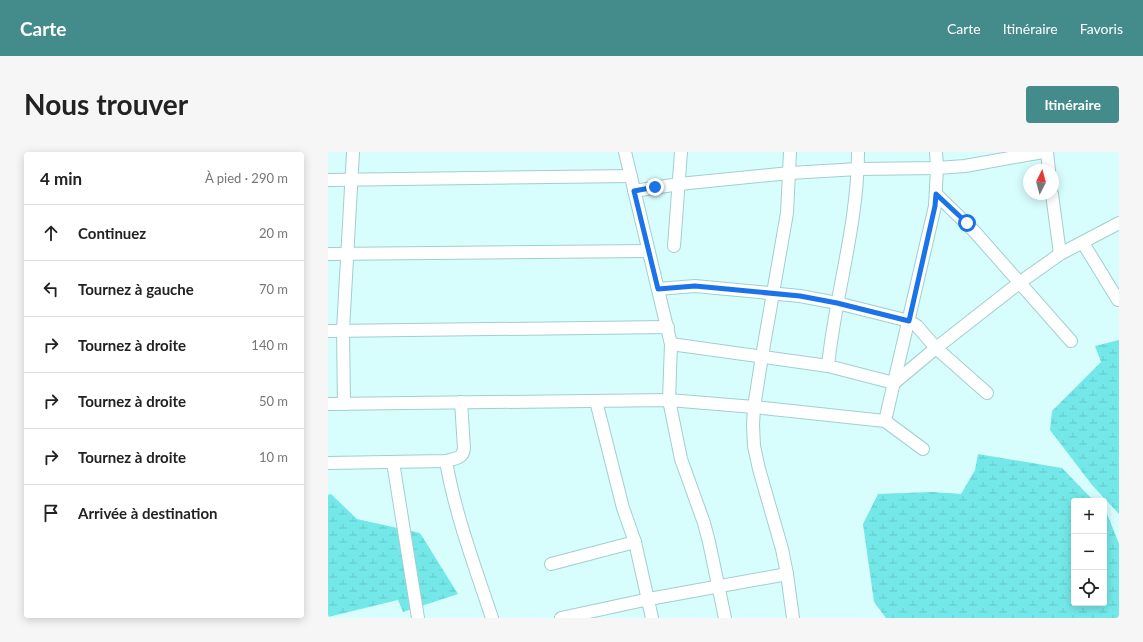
<!DOCTYPE html>
<html lang="fr">
<meta charset="utf-8">
<style>
:root{--surface:#fff;--page:#f6f6f6;--text:#222;--muted:#767676;--line:#e0e0e0;--accent:#448c8c}
body{margin:0;font-family:Lato,sans-serif;background:var(--page);color:var(--text)}
.controls{position:absolute;right:12px;bottom:12px;display:grid;overflow:hidden;border-radius:4px;box-shadow:0 2px 10px #0003}
.controls button{width:36px;height:36px;display:grid;place-items:center;padding:0;border:0;border-bottom:1px solid var(--line);background:var(--surface);color:var(--text);font:20px sans-serif}
.compass{position:absolute;left:695px;top:12px;width:36px;height:36px;border-radius:50%;background:var(--surface);box-shadow:0 2px 10px #0003;rotate:6deg}
.stop{position:absolute;width:12px;height:12px;margin:-9px;border:3px solid #1a73e8;border-radius:50%;background:#fff}
.stop.end{background:#1a73e8;border-color:#fff;box-shadow:0 1px 4px #0008}
.list{margin:0;padding:0;list-style:none}
h2{display:flex;justify-content:space-between;align-items:center;height:52px;margin:0;padding:0 16px;font-size:17px}
h2 small{font-size:13px;font-weight:400;color:var(--muted)}
.list li{display:grid;grid-template-columns:26px 1fr auto;gap:12px;align-items:center;box-sizing:border-box;height:56px;padding:0 16px;border-top:1px solid var(--line)}
.list b{display:block;font-size:15px;white-space:nowrap}
.list em{font-size:13px;font-style:normal;color:var(--muted)}
.icon{flex:none;width:22px;height:22px;fill:none;stroke:currentColor;stroke-width:2;stroke-linecap:round;stroke-linejoin:round}
.map{position:relative;flex:none;width:791px;height:466px;overflow:hidden;border-radius:4px}
header{display:flex;align-items:center;gap:24px;box-sizing:border-box;height:56px;padding:0 20px;background:var(--accent);color:#fff}
header strong{font-size:19px}
nav{display:flex;gap:22px;margin-inline-start:auto;font-size:14px}
.intro{display:flex;align-items:center;justify-content:space-between;box-sizing:border-box;height:96px;padding:0 24px}
h1{margin:0;font-size:28px}
.button{padding:10px 18px;border-radius:4px;background:var(--accent);color:#fff;font-size:14px;font-weight:700}
main{display:flex;gap:24px;padding:0 24px}
aside{flex:1;background:var(--surface);border-radius:4px;box-shadow:0 2px 10px #0003}
.map>svg:first-child{display:block}
</style>
<header>
<strong>Carte</strong>
<nav><a>Carte</a><a>Itinéraire</a><a>Favoris</a></nav>
</header>
<div class="intro"><h1>Nous trouver</h1><a class="button">Itinéraire</a></div>
<main>
<aside>
<h2>4 min<small>À pied · 290 m</small></h2>
<ul class="list">
<li><svg class="icon" aria-label="ahead" viewBox="0 0 24 24"><path d="M12 20V5M6 11l6-6 6 6"/></svg><div><b>Continuez</b></div><em>20 m</em></li>
<li><svg class="icon" aria-label="left" viewBox="0 0 24 24"><path d="M17 20v-9H6M10 6l-5 5 5 5"/></svg><div><b>Tournez à gauche</b></div><em>70 m</em></li>
<li><svg class="icon" aria-label="right" viewBox="0 0 24 24"><path d="M7 20v-9h11M14 6l5 5-5 5"/></svg><div><b>Tournez à droite</b></div><em>140 m</em></li>
<li><svg class="icon" aria-label="right" viewBox="0 0 24 24"><path d="M7 20v-9h11M14 6l5 5-5 5"/></svg><div><b>Tournez à droite</b></div><em>50 m</em></li>
<li><svg class="icon" aria-label="right" viewBox="0 0 24 24"><path d="M7 20v-9h11M14 6l5 5-5 5"/></svg><div><b>Tournez à droite</b></div><em>10 m</em></li>
<li><svg class="icon" aria-label="arrive" viewBox="0 0 24 24"><path d="M6 21V4h12l-3 4 3 4H6"/></svg><div><b>Arrivée à destination</b></div></li>
</ul>
</aside>
<div class="map">
<svg width="791" height="466" viewBox="0 0 791 466">
<defs>
<pattern id="wetland-marsh" width="20" height="14" patternUnits="userSpaceOnUse"><rect width="20" height="14" fill="#74e8e9"/><path d="M1 5h8M5 5V1M11 12h8M15 12V8" fill="none" stroke="#64c8c8"/></pattern>
</defs>
<rect width="100%" height="100%" fill="#d8fdfd"/>
<g fill="url(#wetland-marsh)">
<path d="M791,188V362L764,333L722,278L724,259L773,210L767,194Z"/>
<path d="M650,302L734,316L766,349H746V451H776V360L780,364L791,392V466H558L546,450L535,372L550,342L604,340L633,342L647,318Z"/>
<path d="M3,342L29,367L92,381L130,442L75,460L70,448L0,465V343Z"/>
</g>
<g fill="none" stroke-linecap="round" stroke-linejoin="round">
<defs>
<g id="street">
<path d="M297,0L343,192L341,248L353,307L376,371L381,390L397,466"/>
<path d="M462,0L459,61L434,204L426,255L425,273L426,294L431,317L454,397L459,422L465,466"/>
<path d="M719,0L721,18"/>
<path d="M0,28L303,24"/>
<path d="M306,39L351,32L462,21L530,17L609,16L637,14L715,0"/>
<path d="M608,42L646,79L743,189"/>
<path d="M724,42L732,102"/>
<path d="M755,91L790,148"/>
<path d="M346,94L353,0"/>
<path d="M0,102L320,99"/>
<path d="M330,137L367,134L472,144L509,151L581,169L589,174L608,196L659,241"/>
<path d="M0,179L340,175"/>
<path d="M343,192L500,214L566,231L608,196L691,131L732,102L791,71"/>
<path d="M500,214C507,143 530,73 530,0"/>
<path d="M268,249L295,356L307,390L324,466"/>
<path d="M0,252L341,248L426,255L557,269L595,297"/>
<path d="M16,252L15,178L25,0"/>
<path d="M557,269L607,54L609,16L608,0"/>
<path d="M118,309C127,362 147,415 164,466"/>
<path d="M65,310L90,466"/>
<path d="M0,311L118,309C127,306 135,307 136,296L133,250"/>
<path d="M223,412L307,390"/>
<path d="M233,466L321,447L459,422"/>
</g>
</defs>
<use href="#street" stroke="#a1cfce" stroke-width="14"/>
<use href="#street" stroke="#fff" stroke-width="12"/>
</g>
<g fill="none" stroke-linecap="round" stroke-linejoin="round">
<path stroke="#1a73e8" stroke-width="5" d="M327,35L306,39L330,137L367,134L472,144L509,151L581,169L607,54L608,42L639,71"/>
</g>
</svg>
<div class="controls">
<button>+</button>
<button>−</button>
<button><svg class="icon" aria-label="locate" viewBox="0 0 24 24"><circle cx="12" cy="12" r="6"/><path d="M12 2v4M12 18v4M2 12h4M18 12h4"/></svg></button>
</div>
<svg class="compass" viewBox="-18 -18 36 36"><path d="M0-13l5 13h-10z" fill="#e53935"/><path d="M0 13l5-13h-10z" fill="#767676"/></svg>
<div class="stop" style="left:639px;top:71px"></div>
<div class="stop end" style="left:327px;top:35px"></div>
</div>
</main>
